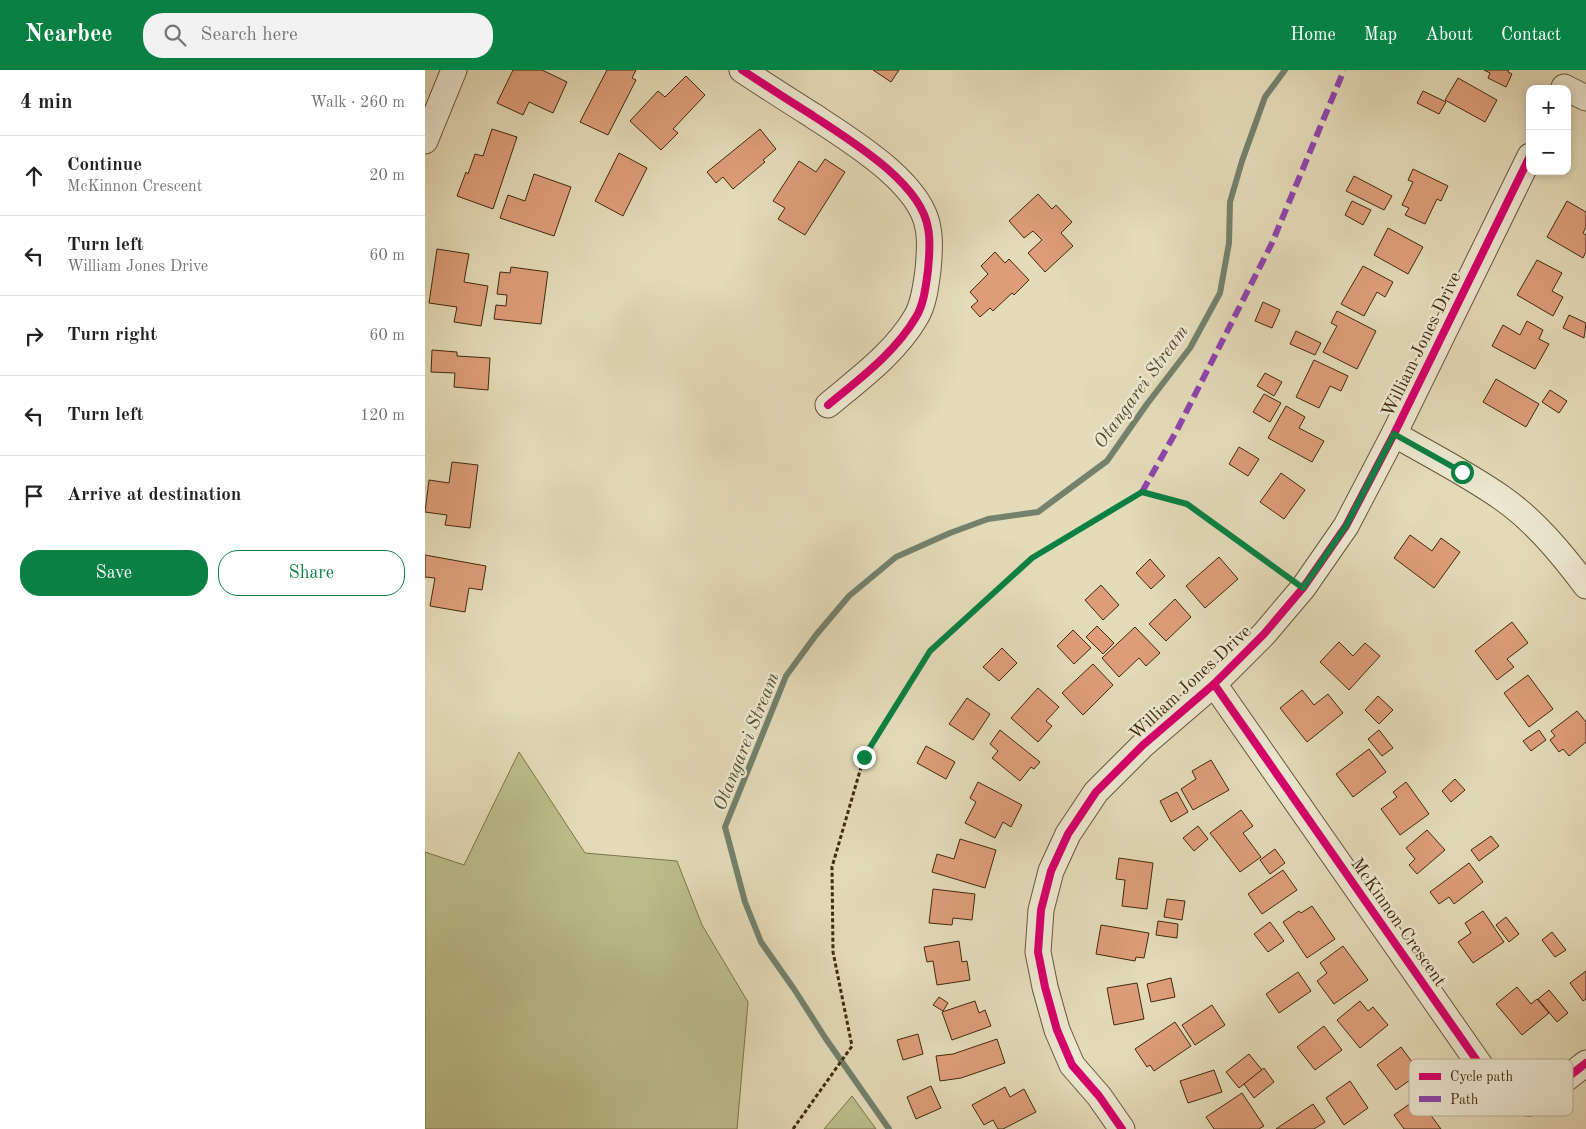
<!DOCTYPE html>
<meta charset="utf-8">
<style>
:root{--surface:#fff;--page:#f2f2f2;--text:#222;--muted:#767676;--line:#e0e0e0;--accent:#0b8043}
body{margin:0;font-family:"Old Standard TT",serif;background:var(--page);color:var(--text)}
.controls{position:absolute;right:15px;top:15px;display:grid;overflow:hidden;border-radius:10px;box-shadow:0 2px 8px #0003}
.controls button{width:45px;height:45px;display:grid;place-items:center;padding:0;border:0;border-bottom:1px solid var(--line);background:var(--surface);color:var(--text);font:25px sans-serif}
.stop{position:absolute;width:15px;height:15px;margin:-11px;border:4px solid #0b8043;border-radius:50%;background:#fff}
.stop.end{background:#0b8043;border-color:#fff;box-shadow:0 1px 5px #0008}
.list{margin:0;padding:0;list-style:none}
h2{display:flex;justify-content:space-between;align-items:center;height:65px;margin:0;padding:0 20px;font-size:21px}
h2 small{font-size:16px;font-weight:400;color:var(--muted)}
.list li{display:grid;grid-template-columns:32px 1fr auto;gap:15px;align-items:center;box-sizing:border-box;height:80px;padding:0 20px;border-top:1px solid var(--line)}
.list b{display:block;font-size:19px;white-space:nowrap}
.list p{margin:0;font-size:16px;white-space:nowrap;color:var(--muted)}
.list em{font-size:16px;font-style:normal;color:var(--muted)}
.actions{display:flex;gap:10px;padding:15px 20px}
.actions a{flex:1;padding:11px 0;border:1px solid var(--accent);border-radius:20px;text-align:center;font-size:18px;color:var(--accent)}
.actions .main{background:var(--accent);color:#fff}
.icon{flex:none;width:28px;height:28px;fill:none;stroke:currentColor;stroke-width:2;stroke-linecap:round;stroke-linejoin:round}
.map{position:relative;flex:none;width:1161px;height:1059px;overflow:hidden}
header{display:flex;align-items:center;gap:30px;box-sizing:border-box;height:70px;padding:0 25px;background:var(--accent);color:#fff}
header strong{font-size:24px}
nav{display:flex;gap:28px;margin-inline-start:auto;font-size:18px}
.search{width:350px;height:45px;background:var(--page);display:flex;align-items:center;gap:12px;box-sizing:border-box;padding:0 18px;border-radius:20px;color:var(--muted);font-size:19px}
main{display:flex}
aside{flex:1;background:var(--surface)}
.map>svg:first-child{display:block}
</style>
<header>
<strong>Nearbee</strong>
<div class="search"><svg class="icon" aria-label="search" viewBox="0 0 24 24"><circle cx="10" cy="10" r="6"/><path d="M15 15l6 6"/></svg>Search here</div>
<nav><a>Home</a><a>Map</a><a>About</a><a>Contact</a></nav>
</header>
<main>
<aside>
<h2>4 min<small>Walk · 260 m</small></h2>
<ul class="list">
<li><svg class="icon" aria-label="ahead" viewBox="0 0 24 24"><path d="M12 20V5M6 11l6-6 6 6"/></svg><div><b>Continue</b><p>McKinnon Crescent</p></div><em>20 m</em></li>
<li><svg class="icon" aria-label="left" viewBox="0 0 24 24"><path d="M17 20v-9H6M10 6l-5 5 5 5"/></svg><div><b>Turn left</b><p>William Jones Drive</p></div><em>60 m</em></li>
<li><svg class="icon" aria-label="right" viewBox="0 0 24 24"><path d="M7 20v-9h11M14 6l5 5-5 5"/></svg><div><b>Turn right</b></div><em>60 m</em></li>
<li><svg class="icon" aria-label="left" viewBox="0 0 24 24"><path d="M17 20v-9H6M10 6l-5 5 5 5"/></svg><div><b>Turn left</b></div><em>120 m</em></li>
<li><svg class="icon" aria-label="arrive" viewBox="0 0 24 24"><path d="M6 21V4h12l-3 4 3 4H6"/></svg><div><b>Arrive at destination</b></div></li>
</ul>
<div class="actions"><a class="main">Save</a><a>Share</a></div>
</aside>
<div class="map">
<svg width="1161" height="1059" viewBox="0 0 1161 1059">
<rect width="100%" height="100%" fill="#e4dbb8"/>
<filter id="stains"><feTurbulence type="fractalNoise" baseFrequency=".004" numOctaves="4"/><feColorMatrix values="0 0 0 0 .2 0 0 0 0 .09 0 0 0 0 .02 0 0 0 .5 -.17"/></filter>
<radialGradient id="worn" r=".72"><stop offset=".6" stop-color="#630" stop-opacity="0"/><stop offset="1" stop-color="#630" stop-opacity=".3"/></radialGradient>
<g fill="#bbbe8a" stroke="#7e744c">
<path d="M94,682L160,783L252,791L277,855L323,932L312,1059H0V782L39,795Z"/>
<path d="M427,1026L451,1059H399Z"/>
</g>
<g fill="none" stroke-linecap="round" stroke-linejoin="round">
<path stroke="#73816d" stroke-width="6" d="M464,1059L401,969L369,919L336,872L320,832L300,757L361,606L391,565L424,526L471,487L525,463L563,449L613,442L682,391L722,334L765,278L795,223L804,173L805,132L817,91L840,27L860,0"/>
</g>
<g fill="#dd9d79" stroke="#412a0d">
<path d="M88,0H117L142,12L128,43L104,32L98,45L72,33Z"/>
<path d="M182,0H211L207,8L211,10L183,65L155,52Z"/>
<path d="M448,0H474L466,12Z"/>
<path d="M1059,0H1084L1083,2L1087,4L1081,17L1063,8L1065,3Z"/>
<path d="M261,6L280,25L248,59L253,63L236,80L205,51L233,21L240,27Z"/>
<path d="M1033,8L1072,30L1060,52L1020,30Z"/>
<path d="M998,21L1021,32L1014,44L992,33Z"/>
<path d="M67,59L92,67L68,139L32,126L41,102L43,104L50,84L58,86Z"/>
<path d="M335,59L351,79L338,90L340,92L308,119L298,107L291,113L282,102Z"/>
<path d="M194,83L222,98L198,146L170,131Z"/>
<path d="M400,89L420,102L380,165L353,149L360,138L348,131L374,91L391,102Z"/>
<path d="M988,99L1023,116L1016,131L1012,129L1000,154L980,145L984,138L977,135L988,112L983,110Z"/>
<path d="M109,104L146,117L129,166L75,148L83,125L100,131Z"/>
<path d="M929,106L967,126L959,140L921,121Z"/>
<path d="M613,124L627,139L631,135L647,152L636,163L648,176L620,202L603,183L617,170L608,161L599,168L584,151Z"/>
<path d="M927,131L946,140L938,155L920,145Z"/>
<path d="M1142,131L1161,142V157L1158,163L1161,165V182L1158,188L1122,167Z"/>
<path d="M963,158L998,177L983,204L949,185Z"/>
<path d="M12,179L44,184L39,212L63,216L56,256L29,252L32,237L4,233Z"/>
<path d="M570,182L580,193L584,189L604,210L589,225L587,223L568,241L565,238L555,247L546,237L553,231L545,222L563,204L556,196Z"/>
<path d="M1112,190L1137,203L1127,221L1138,227L1128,246L1092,225Z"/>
<path d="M938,196L968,212L960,227L952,222L939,246L916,234Z"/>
<path d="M86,197L123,202L116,254L69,249L71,235L81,236L82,225L72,224L75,202L85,203Z"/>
<path d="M838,232L855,240L847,258L830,251Z"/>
<path d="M912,241L951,261L932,299L898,282L912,256L906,253Z"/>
<path d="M1144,245L1161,253L1159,268L1138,258Z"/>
<path d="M1102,251L1118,260L1114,269L1124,274L1110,299L1067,276L1078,255L1095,265Z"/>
<path d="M871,261L896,273L890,285L865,274Z"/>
<path d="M7,280L32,282V286L65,288L63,320L29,317L30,303L6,302Z"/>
<path d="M889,290L923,306L916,321L905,316L894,338L871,327Z"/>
<path d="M840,303L857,312L849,326L832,316Z"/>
<path d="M1071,309L1114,334L1101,357L1058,332Z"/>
<path d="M1125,320L1142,331L1134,343L1117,332Z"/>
<path d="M839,324L856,333L845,352L828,342Z"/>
<path d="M861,336L880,347L874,358L899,371L887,392L843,368Z"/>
<path d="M814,377L834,389L823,406L804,394Z"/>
<path d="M27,392L53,395L45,458L20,455L22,445L0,442L4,410L24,413Z"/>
<path d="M856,403L880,420L859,449L835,432Z"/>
<path d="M985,465L1007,481L1016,468L1035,482L1009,518L969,488Z"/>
<path d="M0,485L61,496L57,520L44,518L40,542L5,536L10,508L0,507Z"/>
<path d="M794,487L813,509L780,538L761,516Z"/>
<path d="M725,489L740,506L726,519L711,503Z"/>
<path d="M676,515L694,535L678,550L660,530Z"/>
<path d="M750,529L766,547L741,571L724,554Z"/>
<path d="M1087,552L1103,573L1082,589L1089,597L1072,610L1050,581Z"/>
<path d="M672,556L689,573L678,584L661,567Z"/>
<path d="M710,557L735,583L721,596L714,588L694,607L677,588Z"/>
<path d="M648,560L666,578L649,594L632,576Z"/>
<path d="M914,572L928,586L940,573L955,586L924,620L895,592Z"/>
<path d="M577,578L592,593L574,611L558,597Z"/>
<path d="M668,594L688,615L658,645L637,623Z"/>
<path d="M1103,605L1128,639L1104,657L1079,623Z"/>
<path d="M613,618L634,637L621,651L627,656L613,672L586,648Z"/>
<path d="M877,620L889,635L903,624L918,643L882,672L855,638Z"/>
<path d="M953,626L968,640L954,654L940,640Z"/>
<path d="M542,628L565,644L548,670L524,654Z"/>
<path d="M1152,641L1161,652V672L1144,686L1138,679L1134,682L1125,670L1130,666L1126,661Z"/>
<path d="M575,660L615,692L609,699L606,697L595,711L567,688L573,681L565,674Z"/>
<path d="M954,660L968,678L957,686L943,669Z"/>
<path d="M1114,660L1121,670L1106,681L1098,671Z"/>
<path d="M501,676L530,692L521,709L492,693Z"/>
<path d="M944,679L961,702L928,727L911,704Z"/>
<path d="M786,690L804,720L768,740L756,719L771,709L767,701Z"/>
<path d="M1030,709L1040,720L1026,732L1017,721Z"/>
<path d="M553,712L597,735L586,757L578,752L570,768L540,753L551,732L545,728Z"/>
<path d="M981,712L1004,744L975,765L956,739L972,727L968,722Z"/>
<path d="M752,722L763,742L746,752L735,731Z"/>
<path d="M816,740L828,756L818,763L836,787L815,802L785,763Z"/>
<path d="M773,756L783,769L769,781L758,768Z"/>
<path d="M1002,760L1020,780L992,804L984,795L990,789L981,778Z"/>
<path d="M1066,766L1074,776L1054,791L1046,780Z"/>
<path d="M535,769L571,780L560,818L507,802L512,784L529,789Z"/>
<path d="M850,779L860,793L845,804L835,790Z"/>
<path d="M694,788L728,793L722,839L697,836L700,810L691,809Z"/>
<path d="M1044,793L1058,812L1029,834L1024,827L1014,834L1005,822Z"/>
<path d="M858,800L872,820L837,844L823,824Z"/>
<path d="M508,819L550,824L547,850L528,848L527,855L504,853Z"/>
<path d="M742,829L760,831L757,850L739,847Z"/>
<path d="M887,836L910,869L882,888L858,852L874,841L876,843Z"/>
<path d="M1058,841L1079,872L1048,893L1033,872L1046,863L1040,853Z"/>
<path d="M1081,847L1094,864L1084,872L1071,855Z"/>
<path d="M733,851L753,854L752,868L731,865Z"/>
<path d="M845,852L859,871L843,882L829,864Z"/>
<path d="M676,855L724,863L719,888L711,887L710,891L671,884Z"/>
<path d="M1127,862L1141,880L1130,887L1117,870Z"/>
<path d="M534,871L537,892L542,891L545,910L512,915L508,891L502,892L499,877Z"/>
<path d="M918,876L943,910L909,934L892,911L902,903L895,893Z"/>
<path d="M1161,901V929L1158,931L1145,913Z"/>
<path d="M873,902L886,921L854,943L841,924Z"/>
<path d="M746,908L750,927L726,932L722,914Z"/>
<path d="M712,913L719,949L689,955L682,918Z"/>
<path d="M1092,917L1106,934L1112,929L1124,943L1097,965L1071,934Z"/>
<path d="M1124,920L1143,943L1132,952L1113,929Z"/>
<path d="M514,927L523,933L518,941L508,935Z"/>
<path d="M550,931L554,943L560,940L566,956L527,970L517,942Z"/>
<path d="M935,931L943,941L948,937L963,955L935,978L912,950Z"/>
<path d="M787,935L800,955L770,975L757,955Z"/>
<path d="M750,952L766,976L729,1001L725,995L722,997L710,979Z"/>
<path d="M899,956L917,980L890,1000L872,977Z"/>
<path d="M493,964L498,984L478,990L472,970Z"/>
<path d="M572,969L580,993L536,1008L515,1011L511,986L528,984Z"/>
<path d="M976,977L995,1003L971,1020L952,995Z"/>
<path d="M824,984L837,1000L814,1018L801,1002Z"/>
<path d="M839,998L849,1012L829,1028L819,1014Z"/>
<path d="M789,1000L797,1022L763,1033L755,1011Z"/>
<path d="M925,1011L943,1038L919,1055L901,1028Z"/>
<path d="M506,1016L516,1038L491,1049L482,1027Z"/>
<path d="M580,1017L585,1027L599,1019L611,1042L578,1059H573L568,1050L559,1055L547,1035Z"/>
<path d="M817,1023L839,1056L834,1059H789L781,1047Z"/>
<path d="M993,1028L1016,1059H979L969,1045Z"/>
<path d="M888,1034L900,1052L889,1059H851Z"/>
</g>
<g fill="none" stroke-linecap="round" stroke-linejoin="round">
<defs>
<g id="minor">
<path d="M317,0C340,15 363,30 387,45C423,69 496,112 503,158C506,172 504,187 503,200C501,215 499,234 491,247C470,283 434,309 403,335"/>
<path d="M1139,17L1161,28"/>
<path d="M0,71L29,0"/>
<path d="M969,364C1005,385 1043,404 1077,428C1110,451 1137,484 1161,516"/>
<path d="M789,614L1057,998L1079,1024L1082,1022C1087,1029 1097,1034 1106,1033C1112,1032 1152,1000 1161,993"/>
<path d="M697,1059L674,1026L647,995L632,960L620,917L613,882L616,840L626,801L643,764L671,722L718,675L789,614L839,564L878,518L921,456L969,364L1105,86"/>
</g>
</defs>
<use href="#minor" stroke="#6a5638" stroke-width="27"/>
<path stroke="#412a0d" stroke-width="3" stroke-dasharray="4 2.5" stroke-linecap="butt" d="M368,1059L427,976L408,882L407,797L439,687L505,581L607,488L717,422L762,434L861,506"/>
<use href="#minor" stroke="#ede8d1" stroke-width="25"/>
<path stroke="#8e44ad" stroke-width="6" stroke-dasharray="12 6" stroke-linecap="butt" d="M717,422L752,360L847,173L919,0"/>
<defs>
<g id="cycleway">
<path d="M317,0C340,15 363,30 387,45C423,69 496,112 503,158C506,172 504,187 503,200C501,215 499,234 491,247C470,283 434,309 403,335"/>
<path d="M789,614L1057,998L1079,1024L1082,1022C1087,1029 1097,1034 1106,1033C1112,1032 1152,1000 1161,993"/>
<path d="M697,1059L674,1026L647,995L632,960L620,917L613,882L616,840L626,801L643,764L671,722L718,675L789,614L839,564L878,518L921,456L969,364L1105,86"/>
</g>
</defs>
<use href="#cycleway" stroke="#ede8d1" stroke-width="11"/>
<use href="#cycleway" stroke="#d6006c" stroke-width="8"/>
</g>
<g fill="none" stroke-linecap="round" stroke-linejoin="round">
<path stroke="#0b8043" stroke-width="6" d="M439,687L505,581L607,488L717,422L762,434L878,518L921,456L969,364L1037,402"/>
</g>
<g text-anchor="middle" stroke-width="5" stroke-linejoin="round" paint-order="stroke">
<g font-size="18" fill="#412a0d" stroke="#ede8d1">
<text transform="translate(996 274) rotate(-64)" y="6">William Jones Drive</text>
<text transform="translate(765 612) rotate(-43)" y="6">William Jones Drive</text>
<text transform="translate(974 852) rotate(55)" y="6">McKinnon Crescent</text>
</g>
<g font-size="19" font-style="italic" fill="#564e35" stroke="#ede8d1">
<text transform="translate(715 316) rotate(-54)" y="7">Otangarei Stream</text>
<text transform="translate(320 671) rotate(-68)" y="7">Otangarei Stream</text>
</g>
</g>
<rect x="984" y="989" width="164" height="57" rx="8" fill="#ede8d1" stroke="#b9af96" stroke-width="1"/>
<rect x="994" y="1003" width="22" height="7" fill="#d6006c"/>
<rect x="994" y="1026" width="22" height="6" fill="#8e44ad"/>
<g font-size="14" fill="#412a0d">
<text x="1025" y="1011">Cycle path</text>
<text x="1025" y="1034">Path</text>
</g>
<rect width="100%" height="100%" filter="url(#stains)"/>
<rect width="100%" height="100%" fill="url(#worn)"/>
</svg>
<div class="controls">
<button>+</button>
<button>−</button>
</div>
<div class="stop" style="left:1037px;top:402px"></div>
<div class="stop end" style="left:439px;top:687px"></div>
</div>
</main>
